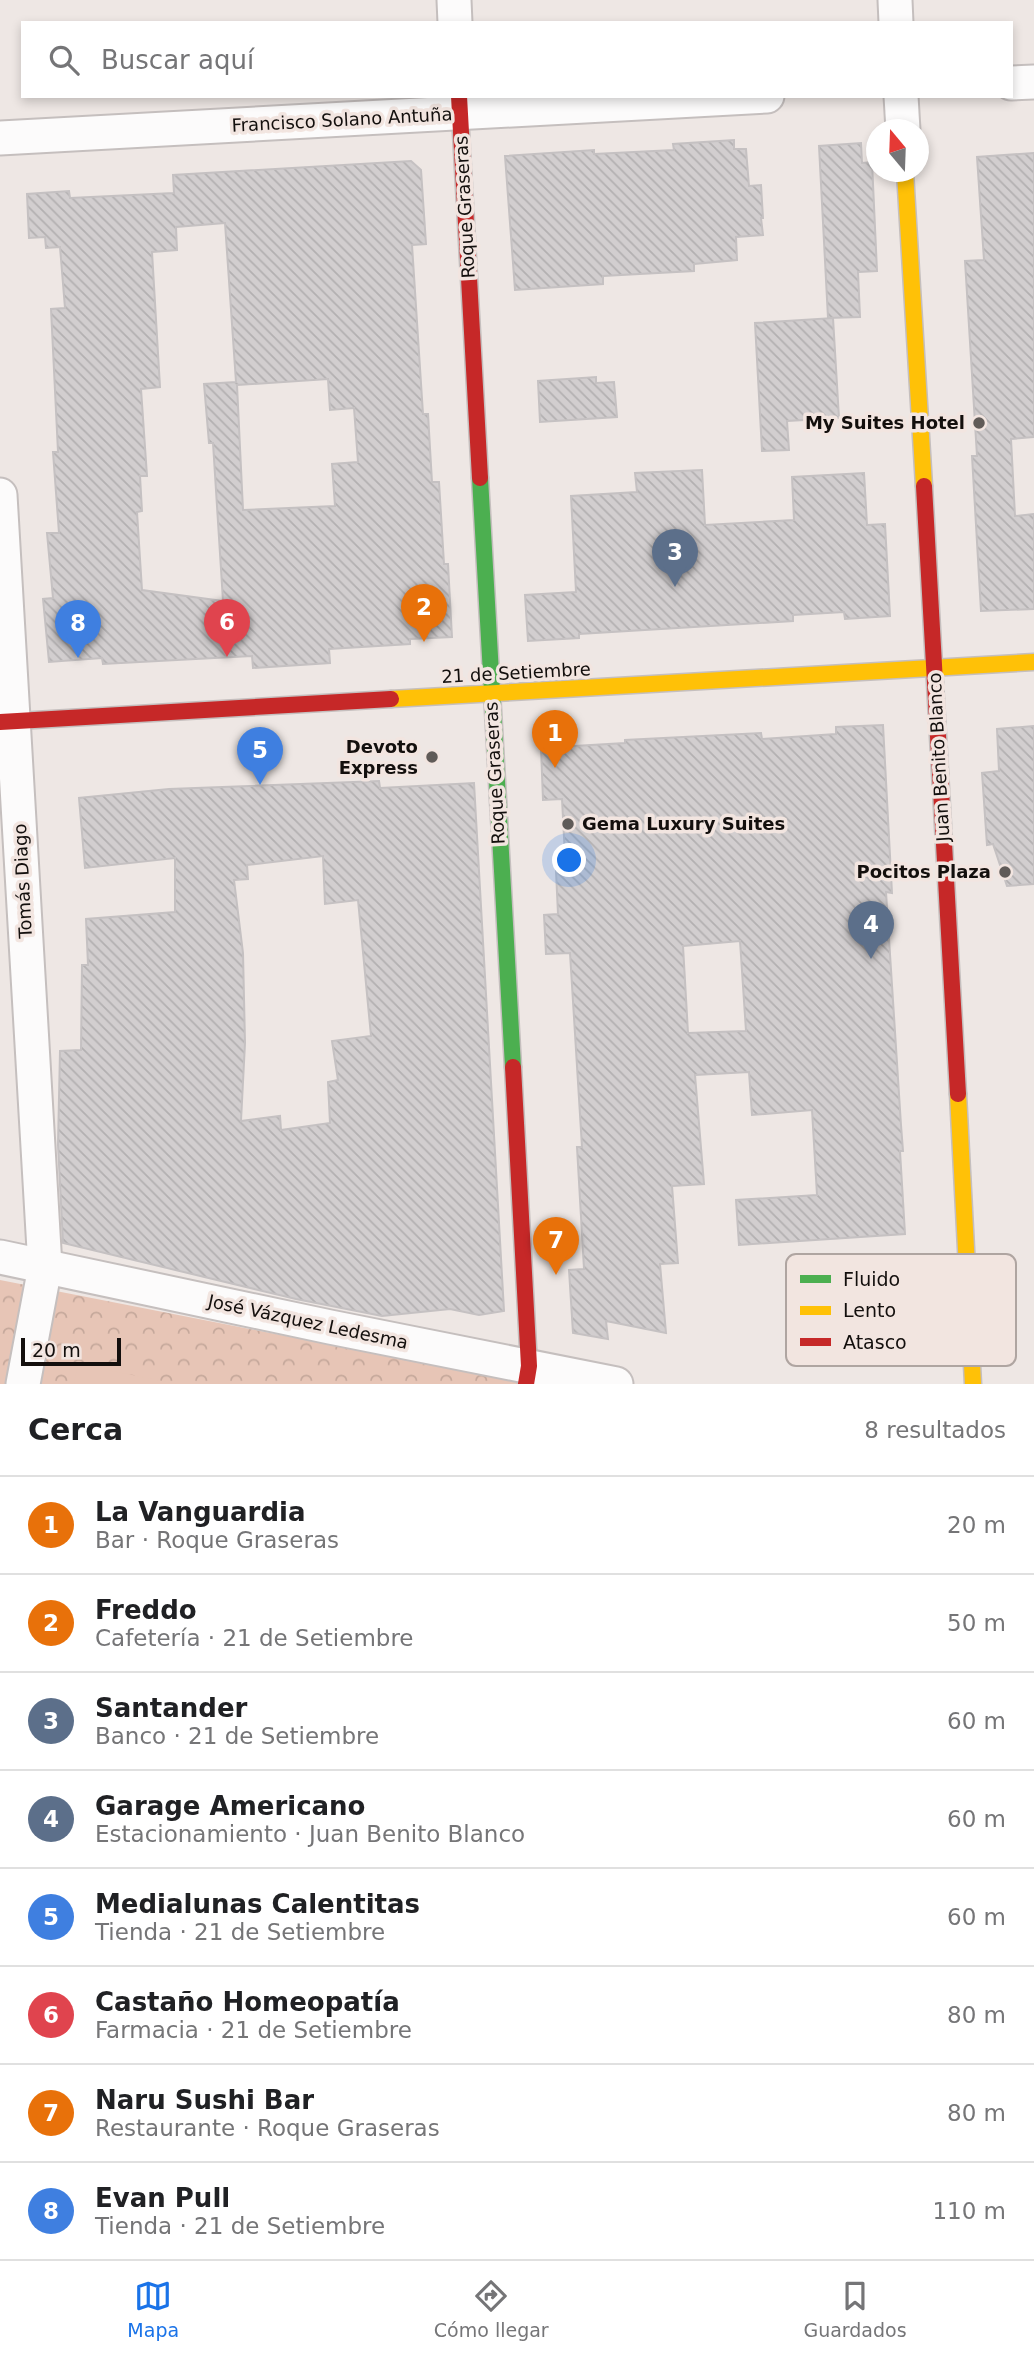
<!DOCTYPE html>
<html lang="es">
<meta charset="utf-8">
<style>
:root{--surface:#fff;--page:#f6f6f6;--text:#202124;--muted:#757577;--line:#e0e0e0;--accent:#1a73e8}
body{margin:0;font-family:"DejaVu Sans",sans-serif;background:var(--page);color:var(--text)}
.compass{position:absolute;left:866px;top:119px;width:63px;height:63px;border-radius:50%;background:var(--surface);box-shadow:0 4px 10px #0003;rotate:341deg}
.scale{position:absolute;left:21px;bottom:18px;width:100px;box-sizing:border-box;padding-left:7px;border:4px solid #130f0d;border-top:0;font-size:19px;line-height:24px;white-space:nowrap;color:#130f0d;-webkit-text-stroke:5px #f2e5e0;paint-order:stroke}
.you{position:absolute;left:570px;top:861px;width:24px;height:24px;margin:-18px;border:5px solid #fff;border-radius:50%;background:#1a73e8;box-shadow:0 0 0 10px #1a73e833}
.badge{display:grid;place-items:center;width:46px;height:46px;border-radius:50%;background:var(--accent);color:#fff;font-size:23px;font-weight:700}
.pin{position:absolute;translate:-50% -58px;filter:drop-shadow(0 2px 4px #0008)}
.pin::after{content:'';position:absolute;top:37px;width:24px;height:21px;background:inherit;clip-path:polygon(0 0,100% 0,50% 100%)}
.list{margin:0;padding:0;list-style:none}
h2{display:flex;justify-content:space-between;align-items:center;height:91px;margin:0;padding:0 28px;font-size:30px}
h2 small{font-size:23px;font-weight:400;color:var(--muted)}
.list li{display:grid;grid-template-columns:46px 1fr auto;gap:21px;align-items:center;box-sizing:border-box;height:98px;padding:0 28px;border-top:2px solid var(--line)}
.list b{display:block;font-size:26px;white-space:nowrap}
.list p{margin:0;font-size:23px;white-space:nowrap;color:var(--muted)}
.list em{font-size:23px;font-style:normal;color:var(--muted)}
.icon{flex:none;width:38px;height:38px;fill:none;stroke:currentColor;stroke-width:2;stroke-linecap:round;stroke-linejoin:round}
.map{position:relative;flex:none;width:1034px;height:1384px;overflow:hidden}
.search{position:absolute;background:var(--surface);box-shadow:0 4px 10px #0003;left:21px;right:21px;top:21px;height:77px;display:flex;align-items:center;gap:18px;box-sizing:border-box;padding:0 24px;border-radius:0px;color:var(--muted);font-size:26px}
.sheet{height:875px;background:var(--surface)}
nav{display:flex;justify-content:space-around;align-items:center;box-sizing:border-box;height:98px;border-top:2px solid var(--line);background:var(--surface);font-size:19px;color:var(--muted)}
nav a{display:grid;justify-items:center;gap:4px}
nav .on{color:var(--accent)}
.map>svg:first-child{display:block}
</style>
<div class="map">
<svg width="1034" height="1384" viewBox="0 0 1034 1384">
<defs>
<pattern id="park-crowns" width="20" height="18" patternUnits="userSpaceOnUse" patternTransform="scale(1.75)"><rect width="20" height="18" fill="#e7c5b6"/><path d="M2 6a3 3 0 1 1 6 0M12 15a3 3 0 1 1 6 0" fill="none" stroke="#c5a89b"/></pattern>
<pattern id="building-back-hatch" width="6" height="6" patternUnits="userSpaceOnUse" patternTransform="scale(1.75)"><rect width="6" height="6" fill="#d2cecf"/><path d="M-1 5l2 2M0 0l6 6M5-1l2 2" fill="none" stroke="#b3b0b1"/></pattern>
</defs>
<rect width="100%" height="100%" fill="#eee7e4"/>
<path fill="url(#park-crowns)" d="M0,1280L530,1384H0Z"/>
<path fill="#e7c5b6" d="M78,1364L177,1384H74Z"/>
<g fill="url(#building-back-hatch)" stroke="#c5c1c2" stroke-width="2" fill-rule="evenodd">
<path d="M734,140V149H746L749,186L761,185L763,218H761L763,235L736,237L737,260L694,264V271L603,276V284L515,290L505,156L594,150V154L674,150L673,144Z"/>
<path d="M861,143L862,163L872,162L877,271L858,272L860,317L828,318L819,146Z"/>
<path d="M1034,153V437L1011,439L1015,516L1034,514V609L981,611L972,456H977L965,261L984,260L977,157Z"/>
<path d="M411,161L421,170L426,244L412,245L423,414H428L432,482H439L444,564H448L452,637L410,639V644L329,649L330,663L253,668L252,656L103,664L102,658L49,662L43,599L53,598L47,533H59L53,452H58L51,309L65,308L60,247L46,248L45,237L29,238L27,194L69,191L70,198L174,193L173,175ZM225,223L236,382L204,384L209,443H213L223,601L142,590L137,512L142,511L140,476H147L141,389L160,387L152,252L177,250L176,227ZM328,379L330,410L354,408L358,462L332,464L335,506L243,510L237,385Z"/>
<path d="M833,318L839,418L787,421L789,450L762,451L755,323Z"/>
<path d="M596,377V383L614,382L617,417L540,422L538,381Z"/>
<path d="M702,470L705,525L794,520L792,477L864,473L867,525L885,524L890,616L845,619L844,612L793,615V621L579,634V638L528,641L525,595L576,592L571,496L637,492L635,473Z"/>
<path d="M883,725L892,893L886,892L901,1125L903,1151H900L905,1234L739,1245L736,1200L817,1195L812,1110L752,1115L749,1072L695,1075L704,1184L672,1186L678,1263L660,1264L666,1333L606,1321L608,1339L573,1333L569,1270L584,1269L577,1147H582L570,953L546,954L544,915L558,914L556,871H559V856H565L562,799L543,800L541,748L625,743V740L761,733L762,739L836,734V727ZM740,941L746,1031L688,1033L683,946Z"/>
<path d="M1034,726V884L1007,886L993,844L987,845L982,773L999,771L997,729Z"/>
<path d="M379,781L380,788L474,783L504,1311L479,1315L450,1309L382,1316L296,1299L63,1243L58,1145L60,1051L81,1050L82,965H88L86,919L175,912V858L85,868L79,798L169,789ZM323,856L325,904L358,900L371,1036L332,1041L338,1080L328,1082L330,1123L281,1130L280,1116L241,1121L245,1043L243,953L234,880L248,879L247,865Z"/>
</g>
<g fill="none" stroke-linecap="round" stroke-linejoin="round">
<defs>
<g id="street">
<path d="M454,0L455,23"/>
<path d="M895,0L896,23"/>
<path d="M1011,83L1034,82"/>
<path d="M901,96L903,130"/>
<path d="M0,138L767,96"/>
<path d="M0,495L45,1267L23,1384"/>
<path d="M0,1257L330,1327L616,1384"/>
</g>
<path id="fast" d="M480,478L513,1067"/>
<g id="slow">
<path d="M905,172L924,486"/>
<path d="M391,699L1034,662"/>
<path d="M958,1094L973,1384"/>
</g>
<g id="jam">
<path d="M459,96L480,478"/>
<path d="M924,486L958,1094"/>
<path d="M0,722L391,699"/>
<path d="M513,1067L529,1366L526,1384"/>
</g>
</defs>
<use href="#street" stroke="#c5bfbe" stroke-width="37"/>
<use href="#fast" stroke="#c5bfbe" stroke-width="19"/>
<use href="#slow" stroke="#c5bfbe" stroke-width="19"/>
<use href="#jam" stroke="#c5bfbe" stroke-width="19"/>
<use href="#street" stroke="#fcfbfb" stroke-width="33"/>
<use href="#fast" stroke="#4caf50" stroke-width="16"/>
<use href="#slow" stroke="#ffc107" stroke-width="16"/>
<use href="#jam" stroke="#c62828" stroke-width="16"/>
</g>
<g fill="#605b58" stroke="#f2e5e0" stroke-width="2.5">
<circle cx="979" cy="423" r="7"/>
<circle cx="432" cy="757" r="7"/>
<circle cx="568" cy="824" r="7"/>
<circle cx="1005" cy="872" r="7"/>
</g>
<g text-anchor="middle" stroke-width="7" stroke-linejoin="round" paint-order="stroke">
<g font-size="18" fill="#130f0d" stroke="#f2e5e0">
<text transform="translate(342 120) rotate(-3)" y="6">Francisco Solano Antuña</text>
<text transform="translate(465 207) rotate(-93)" y="6">Roque Graseras</text>
<text transform="translate(516 673) rotate(-3)" y="6">21 de Setiembre</text>
<text transform="translate(939 757) rotate(-93)" y="6">Juan Benito Blanco</text>
<text transform="translate(495 773) rotate(-93)" y="6">Roque Graseras</text>
<text transform="translate(23 881) rotate(-93)" y="6">Tomás Diago</text>
<text transform="translate(308 1322) rotate(12)" y="6">José Vázquez Ledesma</text>
</g>
<g font-size="18" font-weight="bold" fill="#130f0d" stroke="#f2e5e0" text-anchor="end">
<text x="965" y="429">My Suites Hotel</text>
<text x="418" y="753">Devoto<tspan x="418" dy="21">Express</tspan></text>
<text x="582" y="830" text-anchor="start">Gema Luxury Suites</text>
<text x="991" y="878">Pocitos Plaza</text>
</g>
</g>
<rect x="786" y="1254" width="230" height="112" rx="10" fill="#f2e5e0" stroke="#afa5a1" stroke-width="2"/>
<rect x="800" y="1275" width="31" height="8" fill="#4caf50"/>
<rect x="800" y="1306" width="31" height="9" fill="#ffc107"/>
<rect x="800" y="1338" width="31" height="8" fill="#c62828"/>
<g font-size="19" fill="#130f0d">
<text x="843" y="1286">Fluido</text>
<text x="843" y="1317">Lento</text>
<text x="843" y="1349">Atasco</text>
</g>
</svg>
<svg class="compass" viewBox="-18 -18 36 36"><path d="M0-13l5 13h-10z" fill="#e53935"/><path d="M0 13l5-13h-10z" fill="#757577"/></svg>
<div class="scale">20 m</div>
<div class="you"></div>
<div class="pin badge" style="left:555px;top:768px;background:#e8710a">1</div>
<div class="pin badge" style="left:424px;top:642px;background:#e8710a">2</div>
<div class="pin badge" style="left:675px;top:587px;background:#5c6f8a">3</div>
<div class="pin badge" style="left:871px;top:959px;background:#5c6f8a">4</div>
<div class="pin badge" style="left:260px;top:785px;background:#3f7fe0">5</div>
<div class="pin badge" style="left:227px;top:657px;background:#e0444e">6</div>
<div class="pin badge" style="left:556px;top:1275px;background:#e8710a">7</div>
<div class="pin badge" style="left:78px;top:658px;background:#3f7fe0">8</div>
<div class="search"><svg class="icon" aria-label="search" viewBox="0 0 24 24"><circle cx="10" cy="10" r="6"/><path d="M15 15l6 6"/></svg>Buscar aquí</div>
</div>
<section class="sheet">
<h2>Cerca<small>8 resultados</small></h2>
<ul class="list">
<li><span class="badge" style="background:#e8710a">1</span><div><b>La Vanguardia</b><p>Bar · Roque Graseras</p></div><em>20 m</em></li>
<li><span class="badge" style="background:#e8710a">2</span><div><b>Freddo</b><p>Cafetería · 21 de Setiembre</p></div><em>50 m</em></li>
<li><span class="badge" style="background:#5c6f8a">3</span><div><b>Santander</b><p>Banco · 21 de Setiembre</p></div><em>60 m</em></li>
<li><span class="badge" style="background:#5c6f8a">4</span><div><b>Garage Americano</b><p>Estacionamiento · Juan Benito Blanco</p></div><em>60 m</em></li>
<li><span class="badge" style="background:#3f7fe0">5</span><div><b>Medialunas Calentitas</b><p>Tienda · 21 de Setiembre</p></div><em>60 m</em></li>
<li><span class="badge" style="background:#e0444e">6</span><div><b>Castaño Homeopatía</b><p>Farmacia · 21 de Setiembre</p></div><em>80 m</em></li>
<li><span class="badge" style="background:#e8710a">7</span><div><b>Naru Sushi Bar</b><p>Restaurante · Roque Graseras</p></div><em>80 m</em></li>
<li><span class="badge" style="background:#3f7fe0">8</span><div><b>Evan Pull</b><p>Tienda · 21 de Setiembre</p></div><em>110 m</em></li>
</ul>
</section>
<nav>
<a class="on"><svg class="icon" aria-label="map" viewBox="0 0 24 24"><path d="M3 6l6-2 6 2 6-2v14l-6 2-6-2-6 2zM9 4v14M15 6v14"/></svg>Mapa</a>
<a><svg class="icon" aria-label="directions" viewBox="0 0 24 24"><path d="M12 3l9 9-9 9-9-9zM9 14v-3h6M13 9l2 2-2 2"/></svg>Cómo llegar</a>
<a><svg class="icon" aria-label="saved" viewBox="0 0 24 24"><path d="M7 4h10v16l-5-4-5 4z"/></svg>Guardados</a>
</nav>
